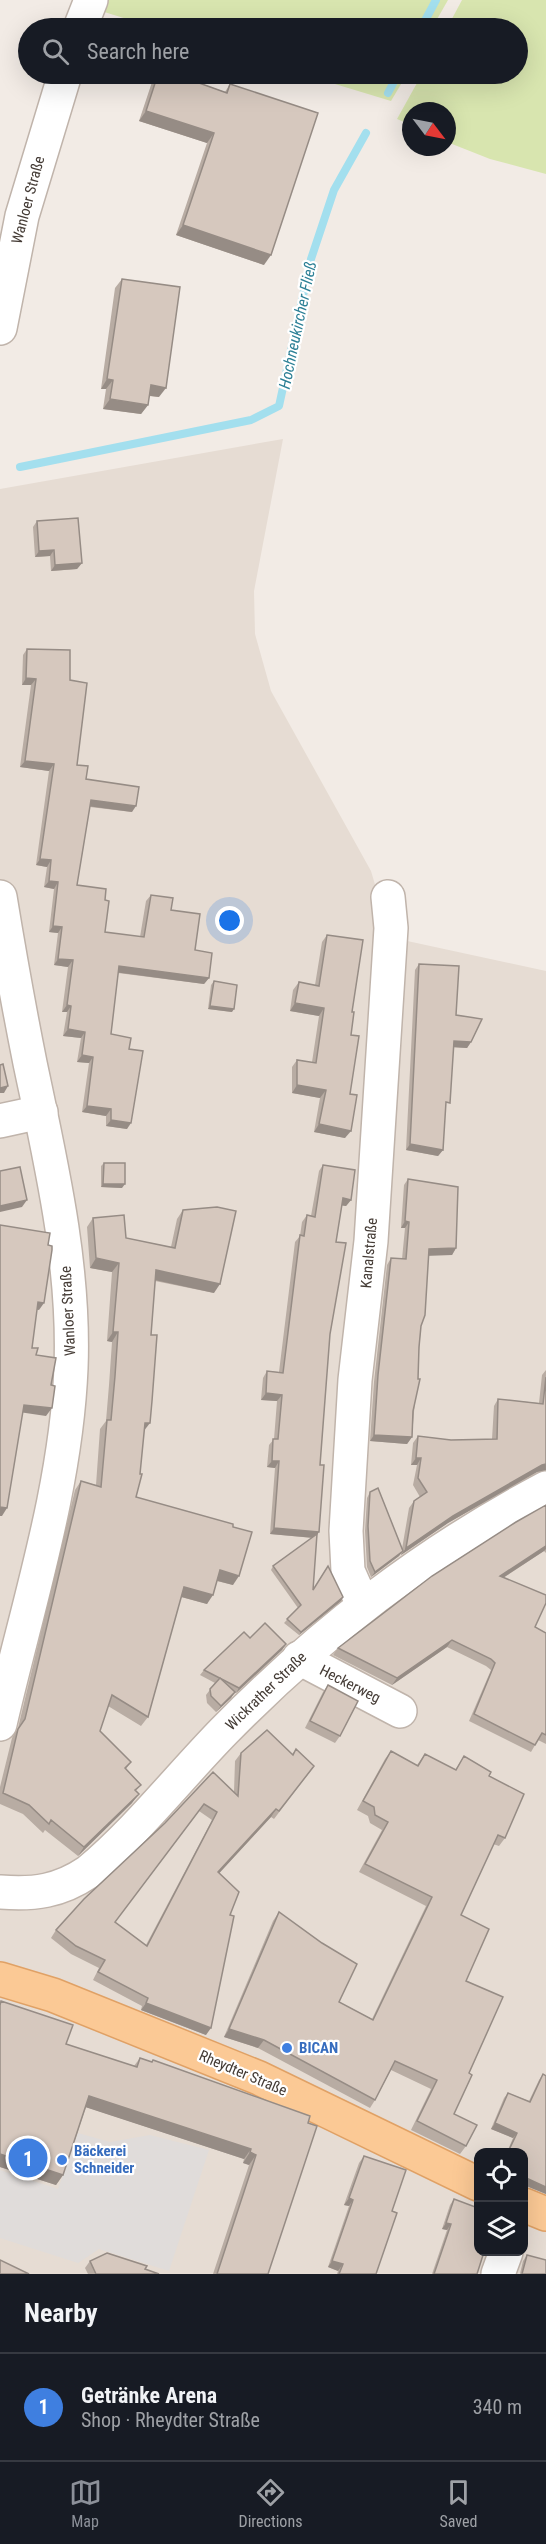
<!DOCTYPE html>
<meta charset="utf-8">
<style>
:root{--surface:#171b24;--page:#242831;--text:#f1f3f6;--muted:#9ea1a6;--line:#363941;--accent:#8c9099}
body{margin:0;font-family:"Roboto Condensed",sans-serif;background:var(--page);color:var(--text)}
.controls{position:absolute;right:18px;bottom:18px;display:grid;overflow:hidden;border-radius:12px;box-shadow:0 6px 24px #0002}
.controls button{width:54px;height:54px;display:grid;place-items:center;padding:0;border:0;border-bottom:2px solid var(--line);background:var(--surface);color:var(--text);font:30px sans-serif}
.compass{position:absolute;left:402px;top:102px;width:54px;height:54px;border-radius:50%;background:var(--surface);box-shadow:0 6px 24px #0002;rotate:122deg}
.you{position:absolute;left:230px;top:921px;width:21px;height:21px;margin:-15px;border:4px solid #fff;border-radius:50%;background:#1a73e8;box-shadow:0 0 0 9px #1a73e833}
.badge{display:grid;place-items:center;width:39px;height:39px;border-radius:50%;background:var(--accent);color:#fff;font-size:20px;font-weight:700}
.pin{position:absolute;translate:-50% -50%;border:3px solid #fff;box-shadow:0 2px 6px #0006}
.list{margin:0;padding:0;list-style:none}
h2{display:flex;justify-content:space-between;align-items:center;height:78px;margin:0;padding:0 24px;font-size:26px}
h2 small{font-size:20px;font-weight:400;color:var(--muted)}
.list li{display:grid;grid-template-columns:39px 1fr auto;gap:18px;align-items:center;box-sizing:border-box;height:108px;padding:0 24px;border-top:2px solid var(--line)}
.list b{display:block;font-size:22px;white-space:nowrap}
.list p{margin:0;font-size:20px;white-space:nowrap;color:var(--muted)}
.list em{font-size:20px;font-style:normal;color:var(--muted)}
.icon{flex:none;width:33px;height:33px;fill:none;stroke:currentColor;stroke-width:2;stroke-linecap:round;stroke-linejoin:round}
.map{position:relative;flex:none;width:546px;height:2274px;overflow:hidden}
.search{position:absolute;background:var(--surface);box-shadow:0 6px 24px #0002;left:18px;right:18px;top:18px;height:66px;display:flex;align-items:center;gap:15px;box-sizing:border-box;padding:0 21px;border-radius:33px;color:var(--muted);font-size:22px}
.sheet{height:186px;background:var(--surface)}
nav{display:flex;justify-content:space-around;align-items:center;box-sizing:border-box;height:84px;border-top:2px solid var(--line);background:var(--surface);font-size:16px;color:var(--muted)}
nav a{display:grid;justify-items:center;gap:3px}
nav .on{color:var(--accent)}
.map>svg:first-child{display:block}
</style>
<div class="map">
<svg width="546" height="2274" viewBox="0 0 546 2274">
<rect width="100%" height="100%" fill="#f2ebe5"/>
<path fill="#e6dcd3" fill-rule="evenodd" d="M283,439L254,591L255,634L271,691L371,871L382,908L398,939L546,971V2274H0V489ZM478,2152H524V2252H478Z"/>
<g fill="#d8e5af">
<path d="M105,0H448L432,28H156L101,11Z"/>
<path d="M462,0H546V174L490,159L447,142V111H411V125L397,119L422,74H518V28H447Z"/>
<path d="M302,74H407L391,101Z"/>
</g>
<path fill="#e0dcda" d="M78,2133L110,2142L150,2135L209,2150L169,2271L99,2249L78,2263L0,2238V2170L58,2189Z"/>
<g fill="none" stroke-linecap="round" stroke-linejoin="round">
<g stroke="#a3dfee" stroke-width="8">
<path d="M421,28L436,0"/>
<path d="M388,93L398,74"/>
<path d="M20,467L251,420L279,406L311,259L334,190L366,133"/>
</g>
<defs>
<g id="minor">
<path d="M80,28L91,0"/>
<path d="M0,328L22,216L65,74"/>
<path d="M0,897C9,952 19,1008 30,1063C51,1163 75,1265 71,1368C66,1489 27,1607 0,1724"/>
<path d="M0,1121L41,1112"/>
<path d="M363,1605L348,1571L346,1531L355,1380L371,1241L391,928L388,897"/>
<path d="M299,1658L400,1711"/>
<path d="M0,1892C34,1895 60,1891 88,1872C138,1830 179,1777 224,1731C321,1632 424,1553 546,1488"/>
<path d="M498,2274L506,2252"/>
</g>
<g id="major">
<path d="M0,1979L53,1995L259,2078L478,2184"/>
<path d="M524,2205L546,2214"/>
</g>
</defs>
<use href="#minor" stroke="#c0b4ab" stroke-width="36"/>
<use href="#major" stroke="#e0a165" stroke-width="36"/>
<use href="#minor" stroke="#fff" stroke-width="33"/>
<use href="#major" stroke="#fbc995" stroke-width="33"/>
</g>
<g fill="#b8aca3" fill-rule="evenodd">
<path d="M156,74H174L225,92L230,84L264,265L176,235L207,143L139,121L153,79Z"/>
<path d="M122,279L159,397L149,396L148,405L141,414L103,409L106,389H101L115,288Z"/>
<path d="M37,521L82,563L77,569L51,571L50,556L35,557L33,527Z"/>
<path d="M27,649L70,680L77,765L86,779L132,812L90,807L77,885L105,900V932L140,937L146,901L151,895L171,910L195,950L209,978L204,984L118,973L111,1034L129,1049L127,1129L106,1126V1116L82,1112L89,1063L77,1062L81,1038L63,1036L67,1012H62L68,967L54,965L58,933L49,932L54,889L44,887L47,867L36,865L49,771L20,767L31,685H22L23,655Z"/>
<path d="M327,935L352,1012L351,1035L350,1094L345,1138L314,1132L320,1098L292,1093V1067L297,1060L312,1062L319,1016L290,1011L293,990L299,982L315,985L322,942Z"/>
<path d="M419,964L456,1015L471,1042L467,1048L453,1047L445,1108L443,1150L438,1156L406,1150L415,970Z"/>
<path d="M214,981L232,1012L208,1009L211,985Z"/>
<path d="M104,1163L122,1188L101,1187V1166Z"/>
<path d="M323,1165L351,1200L346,1206L342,1205L336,1242L330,1334L320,1465L313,1589L343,1597L341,1601L299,1635L284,1623L298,1608L271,1570L273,1566L313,1538L270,1534L275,1468L267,1467L269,1445L274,1439L277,1401L261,1400L263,1378L267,1371L279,1372L295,1242L300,1236L302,1222L307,1215L311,1216L319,1171Z"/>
<path d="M408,1179L456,1248L452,1255H429L421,1326L412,1437L407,1444L370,1441L374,1382L387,1265L391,1258L402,1259L405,1228H401L404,1185Z"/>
<path d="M183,1210L214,1293L155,1281L144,1432L136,1497L233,1527V1585L217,1581L207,1604L181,1597L148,1717L141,1726L108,1706L100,1731L131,1762L126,1769L141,1785L136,1791L132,1803L78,1856L45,1830L43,1833L23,1814L0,1804V1787L12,1738L18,1728L75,1490L81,1481L96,1485L100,1429L106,1421L109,1385L112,1342L107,1341L112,1272L90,1268L87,1227L93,1218L126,1238L171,1247L177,1219Z"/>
<path d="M546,1370V1470L537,1472L448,1523L401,1555V1553L399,1556L371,1577L367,1567L365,1531L367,1498L370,1492L402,1549L409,1508L414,1501L420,1497L413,1485L417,1465H411L413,1443L418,1436L451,1440L492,1439L494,1406L498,1399L539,1403L542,1375Z"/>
<path d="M546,1505V1553L544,1551L503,1578L535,1627L546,1633V1744L538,1740L531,1752L469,1721L491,1670L486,1666L447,1647L392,1685L333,1655L338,1648Z"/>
<path d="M250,1638L286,1644L282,1650L236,1693H234L231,1698L216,1712L207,1703L206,1695L215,1683L200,1675L204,1670Z"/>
<path d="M328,1685L340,1736L335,1743L305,1728L323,1692Z"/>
<path d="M296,1749L309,1773L274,1819L271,1817L219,1873L230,1915L206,2035L141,2010L142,2006L93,1980L99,1968L71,1954L51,1938L56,1930L165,1823L213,1772L234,1792L235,1761L241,1753L292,1754ZM199,1811L212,1820L146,1945L115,1922Z"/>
<path d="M391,1751L417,1765L425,1754L455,1770L464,1756L489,1776L505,1838L499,1846L493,1844L461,1915L466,1981L469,2073L454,2114L466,2146L460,2154L411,2130L431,2089L391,2070L375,2100L370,2108L258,2048L224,2037L273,1921L279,1912L339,2002L372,2019L426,1906L359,1872L382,1830L370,1823L368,1816L357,1810L385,1759Z"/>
<path d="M1,2001L66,2044L134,2066L140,2058L152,2062L153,2060L310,2116L268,2274H213L249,2165L243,2163L244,2159L86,2107L63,2175L56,2185L0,2167V2003Z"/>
<path d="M543,2074L546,2076V2194L524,2185V2152H507L513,2138L491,2129L504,2098L508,2093L529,2101L539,2080Z"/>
<path d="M364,2156L392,2211L376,2274H337L338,2271L328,2267L349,2206L344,2205L359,2163Z"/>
<path d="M454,2199L477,2274H432L447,2230L442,2229L450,2205Z"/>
<path d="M527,2255L546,2274H520L523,2261Z"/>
<path d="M90,2261L145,2269L159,2274H88L85,2268Z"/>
</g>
<g fill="#968c85">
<path d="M146,111L214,133L207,143L139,121Z"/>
<path d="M183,225L271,255L264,265L176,235Z"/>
<path d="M107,379L113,380L106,389H101Z"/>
<path d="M151,385L166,388L159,397L144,395Z"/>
<path d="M110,399L148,405L141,414L103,409Z"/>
<path d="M54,550L50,556L35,557L39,551Z"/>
<path d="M82,563L77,569L51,571L55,565Z"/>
<path d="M26,678L36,679L31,685H22Z"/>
<path d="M25,761L54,764L49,771L20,767Z"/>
<path d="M91,800L136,806L132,812L87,806Z"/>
<path d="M40,859L51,860L47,867L36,865Z"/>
<path d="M49,881L58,882L54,889L44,887Z"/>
<path d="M53,926L62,927L58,933L49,932Z"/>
<path d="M58,959L73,960L68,967L54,965Z"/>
<path d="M119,966L209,978L204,984L114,972Z"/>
<path d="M295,1003L324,1008L319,1016L290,1011Z"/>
<path d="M67,1005L71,1006L67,1012H62Z"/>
<path d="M210,1006L234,1009L232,1012L208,1009Z"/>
<path d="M68,1029L85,1032L81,1038L63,1036Z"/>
<path d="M454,1041L471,1042L467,1048L450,1047Z"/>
<path d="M82,1055L93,1057L89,1063L77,1062Z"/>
<path d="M297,1085L326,1090L320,1098L292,1093Z"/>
<path d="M8,1086L4,1093H0V1088Z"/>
<path d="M87,1106L111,1109L106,1116L82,1112Z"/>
<path d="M111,1120L131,1123L127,1129L106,1126Z"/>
<path d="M319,1124L351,1131L345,1138L314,1132Z"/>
<path d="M410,1144L443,1150L438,1156L406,1150Z"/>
<path d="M103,1184H125L122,1188L101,1187Z"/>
<path d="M343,1198L351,1200L346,1206L338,1205Z"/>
<path d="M27,1200L22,1207L0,1212V1206Z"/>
<path d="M405,1221L409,1222L405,1228H401Z"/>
<path d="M456,1248L452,1255L425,1256L429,1249Z"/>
<path d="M96,1258L119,1263L112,1272L90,1268Z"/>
<path d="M156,1270L220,1284L214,1293L150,1279Z"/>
<path d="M38,1302L44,1303L39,1310L33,1309Z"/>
<path d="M113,1332H118L112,1342L107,1341Z"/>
<path d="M266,1393L282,1395L277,1401L261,1400Z"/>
<path d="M24,1405L52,1408L46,1416L19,1412Z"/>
<path d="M145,1423H150L143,1432Z"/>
<path d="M374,1435L412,1437L407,1444L370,1441Z"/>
<path d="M416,1458H421L417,1465H411Z"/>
<path d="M272,1461H279L275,1468L267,1467Z"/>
<path d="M546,1464V1470L537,1472L448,1523L401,1555L406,1548L453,1516L542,1465Z"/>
<path d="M0,1507L7,1508L2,1516H0Z"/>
<path d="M274,1528L319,1532L315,1538L270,1534Z"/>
<path d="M546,1546V1549L544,1551L495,1583L500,1576Z"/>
<path d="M403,1551L399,1556L371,1577L375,1572Z"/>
<path d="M220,1570L239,1576L233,1585L214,1580Z"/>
<path d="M184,1587L213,1595L207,1604L178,1596Z"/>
<path d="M343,1597L341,1601L299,1635L301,1632Z"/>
<path d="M452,1640L447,1647L392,1685L397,1678Z"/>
<path d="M286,1644L282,1650L236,1693L239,1688Z"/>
<path d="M235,1692L231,1698L216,1712L221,1706Z"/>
<path d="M139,1794L132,1803L78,1856L84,1847Z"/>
<path d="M276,1809L271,1817L213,1880L218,1872Z"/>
<path d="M146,2003L211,2028L206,2035L141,2010Z"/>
<path d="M229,2029L264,2040L258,2048L224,2037Z"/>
<path d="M89,2096L251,2149L244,2159L82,2106Z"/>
<path d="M495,2123L517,2133L513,2138L491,2129Z"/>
<path d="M250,2152L256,2155L249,2165L243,2163Z"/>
<path d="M0,2154L63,2175L56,2185L0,2167Z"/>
<path d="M524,2177L546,2187V2194L524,2185Z"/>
<path d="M349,2198L353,2200L349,2206L344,2205Z"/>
<path d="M446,2223L451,2224L447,2230L442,2229Z"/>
<path d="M332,2261L343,2264L338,2271L328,2267Z"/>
</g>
<g fill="#d6c8be" stroke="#968c85" stroke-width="1.5" fill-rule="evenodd">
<path d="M158,74H174L227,93L230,84L318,113L271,255L183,225L214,133L146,111Z"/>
<path d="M122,279L180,287L166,388L151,385L148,405L110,399L113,380L107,379Z"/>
<path d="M78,518L82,563L55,565L54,550L39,551L37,521Z"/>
<path d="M27,649L70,650V680L87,683L77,765L88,766L86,779L139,787L136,806L91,800L77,885L106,889L105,900L109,901L105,932L144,937L151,895L173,898L171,910L200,914L195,950L212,953L209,978L119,966L111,1034L131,1038L129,1049L143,1051L131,1123L111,1120V1109L87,1106L93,1057L82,1055L85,1032L68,1029L71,1006L67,1005L73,960L58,959L62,927L53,926L58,882L49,881L51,860L40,859L54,764L25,761L36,679L26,678Z"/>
<path d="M327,935L363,940L352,1012H354L351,1035L359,1036L350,1094L357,1095L351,1131L319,1124L326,1090L297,1085V1060L316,1063L324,1008L295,1003L299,982L319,986Z"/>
<path d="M419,964L459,966L456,1015L482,1019L471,1042L454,1041L450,1103L446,1102L443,1150L410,1144Z"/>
<path d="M214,981L237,985L234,1009L210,1006Z"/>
<path d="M3,1064L8,1086L0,1088V1065Z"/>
<path d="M104,1163H125V1184H103Z"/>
<path d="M323,1165L355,1170L351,1200L343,1198L336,1242L346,1243L330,1334L320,1465H324L319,1532L274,1528L279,1461H272L273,1439H278L282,1395L266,1393L267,1371L283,1373L300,1235L304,1236L307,1215L315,1217Z"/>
<path d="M20,1167L27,1200L0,1206V1171Z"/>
<path d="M408,1179L458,1187L456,1248L429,1249L425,1315L421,1326L419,1347L418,1379H420L413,1411L412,1437L374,1435L378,1375L391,1258L406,1259L409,1222L405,1221Z"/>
<path d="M217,1207L236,1211L220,1284L156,1270L151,1335H157L152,1401L150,1423H145L140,1474H142L136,1497L233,1524V1527L252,1532L239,1576L220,1570L213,1595L184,1587L148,1717L112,1695L100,1731L131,1762L125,1768L141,1785L135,1790L139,1794L84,1847L51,1820L49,1824L29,1805L3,1793L18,1729L25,1719L81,1481L101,1487L107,1420H111L115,1376L118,1332H113L119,1263L96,1258L93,1218L124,1215L126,1238L175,1248L183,1210Z"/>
<path d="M0,1225L50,1233L48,1245L52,1246V1250L44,1303L38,1302L32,1348H38L36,1355L56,1358L51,1385L55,1386L52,1408L24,1405L7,1508L0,1507Z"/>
<path d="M546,1377V1464L542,1465L453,1516L406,1548L414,1501L427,1492L418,1478L421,1458H416L418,1436L451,1440L497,1439L498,1399L543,1404Z"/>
<path d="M378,1488L403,1551L375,1572L370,1561L368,1526L370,1492Z"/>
<path d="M546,1505V1546L500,1576L546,1595V1603L535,1627L546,1633V1735L542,1733L535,1745L474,1714L495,1663L491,1659L452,1640L397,1678L338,1648L432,1576L516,1522Z"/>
<path d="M317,1534L313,1590L328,1566L343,1597L301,1632L287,1619L301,1605L273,1566Z"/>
<path d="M265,1623L286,1644L239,1688L204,1670L244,1632L250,1638Z"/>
<path d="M220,1678L235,1692L221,1706L211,1696L210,1689Z"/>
<path d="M328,1685L358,1701L340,1736L310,1721Z"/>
<path d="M267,1730L293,1755L296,1749L314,1766L279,1811L276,1809L218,1872L239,1892L230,1915L234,1916L211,2028L146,2003L148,1998L98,1972L105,1960L76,1946L56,1930L84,1899L165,1823L213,1772L238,1796L241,1753ZM204,1804L217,1812L147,1946L115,1922Z"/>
<path d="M391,1751L418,1766L425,1754L456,1770L464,1756L491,1772L489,1776L524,1794L505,1838L498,1835L461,1915L489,1929L466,1981L503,1997L469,2073L472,2075L454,2114L477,2125L466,2146L417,2121L437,2080L395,2061L375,2100L264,2040L229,2029L279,1912L322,1943L357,1964L339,2002L373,2020L432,1897L365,1864L388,1822L375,1815L374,1807L363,1801Z"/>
<path d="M1,2001L73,2025L66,2044L137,2067L140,2058L152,2062L153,2060L310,2116L308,2123L317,2126L268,2274H217L256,2155L250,2152L251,2149L89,2096L63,2175L0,2154V2005Z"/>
<path d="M543,2074L546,2076V2187L524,2177V2152H508L517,2133L495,2123L508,2093L530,2102Z"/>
<path d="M364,2156L406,2170L392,2211L397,2213L376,2274H339L343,2264L332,2261L353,2200L349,2198Z"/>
<path d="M454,2199L478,2208V2252H484L477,2274H434L451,2224L446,2223Z"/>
<path d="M107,2253L147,2266L145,2269L159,2274H96L90,2261Z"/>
<path d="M527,2255L546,2260V2274H522Z"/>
<path d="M0,2260L29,2274H0Z"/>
</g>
<g fill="#3f7fe0" stroke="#fff" stroke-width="2">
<circle cx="287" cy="2048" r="6"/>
<circle cx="62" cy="2160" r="6"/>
</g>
<g text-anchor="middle" stroke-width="4.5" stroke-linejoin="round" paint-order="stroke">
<g font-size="15" fill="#443b35" stroke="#fff">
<text transform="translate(28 200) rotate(-75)" y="5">Wanloer Straße</text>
<text transform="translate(369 1253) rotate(-85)" y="5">Kanalstraße</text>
<text transform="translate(68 1311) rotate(-93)" y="5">Wanloer Straße</text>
<text transform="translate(350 1684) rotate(27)" y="5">Heckerweg</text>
<text transform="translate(266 1691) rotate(-44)" y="5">Wickrather Straße</text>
<text transform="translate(243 2073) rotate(23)" y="5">Rheydter Straße</text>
</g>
<g font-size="15" font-weight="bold" fill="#366cbe" stroke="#fff" text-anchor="start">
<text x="299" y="2053">BICAN</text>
<text x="74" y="2156">Bäckerei<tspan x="74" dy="17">Schneider</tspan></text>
</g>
<g font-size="16" font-style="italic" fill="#2d8096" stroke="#fff">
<text transform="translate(297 325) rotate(-78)" y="6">Hochneukircher Fließ</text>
</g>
</g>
</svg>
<div class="controls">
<button><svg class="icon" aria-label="locate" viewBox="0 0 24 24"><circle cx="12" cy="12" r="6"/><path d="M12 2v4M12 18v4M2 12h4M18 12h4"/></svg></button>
<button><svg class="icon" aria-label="layers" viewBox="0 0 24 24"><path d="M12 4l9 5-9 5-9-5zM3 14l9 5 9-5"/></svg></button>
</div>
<svg class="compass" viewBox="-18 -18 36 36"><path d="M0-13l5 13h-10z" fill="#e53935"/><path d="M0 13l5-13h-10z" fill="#9ea1a6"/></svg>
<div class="you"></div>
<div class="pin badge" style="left:28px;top:2158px;background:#3f7fe0">1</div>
<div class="search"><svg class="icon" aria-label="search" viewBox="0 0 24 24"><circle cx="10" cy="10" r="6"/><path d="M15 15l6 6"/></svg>Search here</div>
</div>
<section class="sheet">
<h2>Nearby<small></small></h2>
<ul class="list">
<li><span class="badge" style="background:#3f7fe0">1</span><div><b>Getränke Arena</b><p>Shop · Rheydter Straße</p></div><em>340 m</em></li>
</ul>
</section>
<nav>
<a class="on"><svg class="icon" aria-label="map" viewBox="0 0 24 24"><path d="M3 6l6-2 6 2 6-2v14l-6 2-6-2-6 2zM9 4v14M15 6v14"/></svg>Map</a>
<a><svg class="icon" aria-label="directions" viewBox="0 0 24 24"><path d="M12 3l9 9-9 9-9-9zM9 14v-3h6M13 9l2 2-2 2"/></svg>Directions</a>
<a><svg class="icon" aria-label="saved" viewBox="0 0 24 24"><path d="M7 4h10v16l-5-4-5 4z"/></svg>Saved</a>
</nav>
